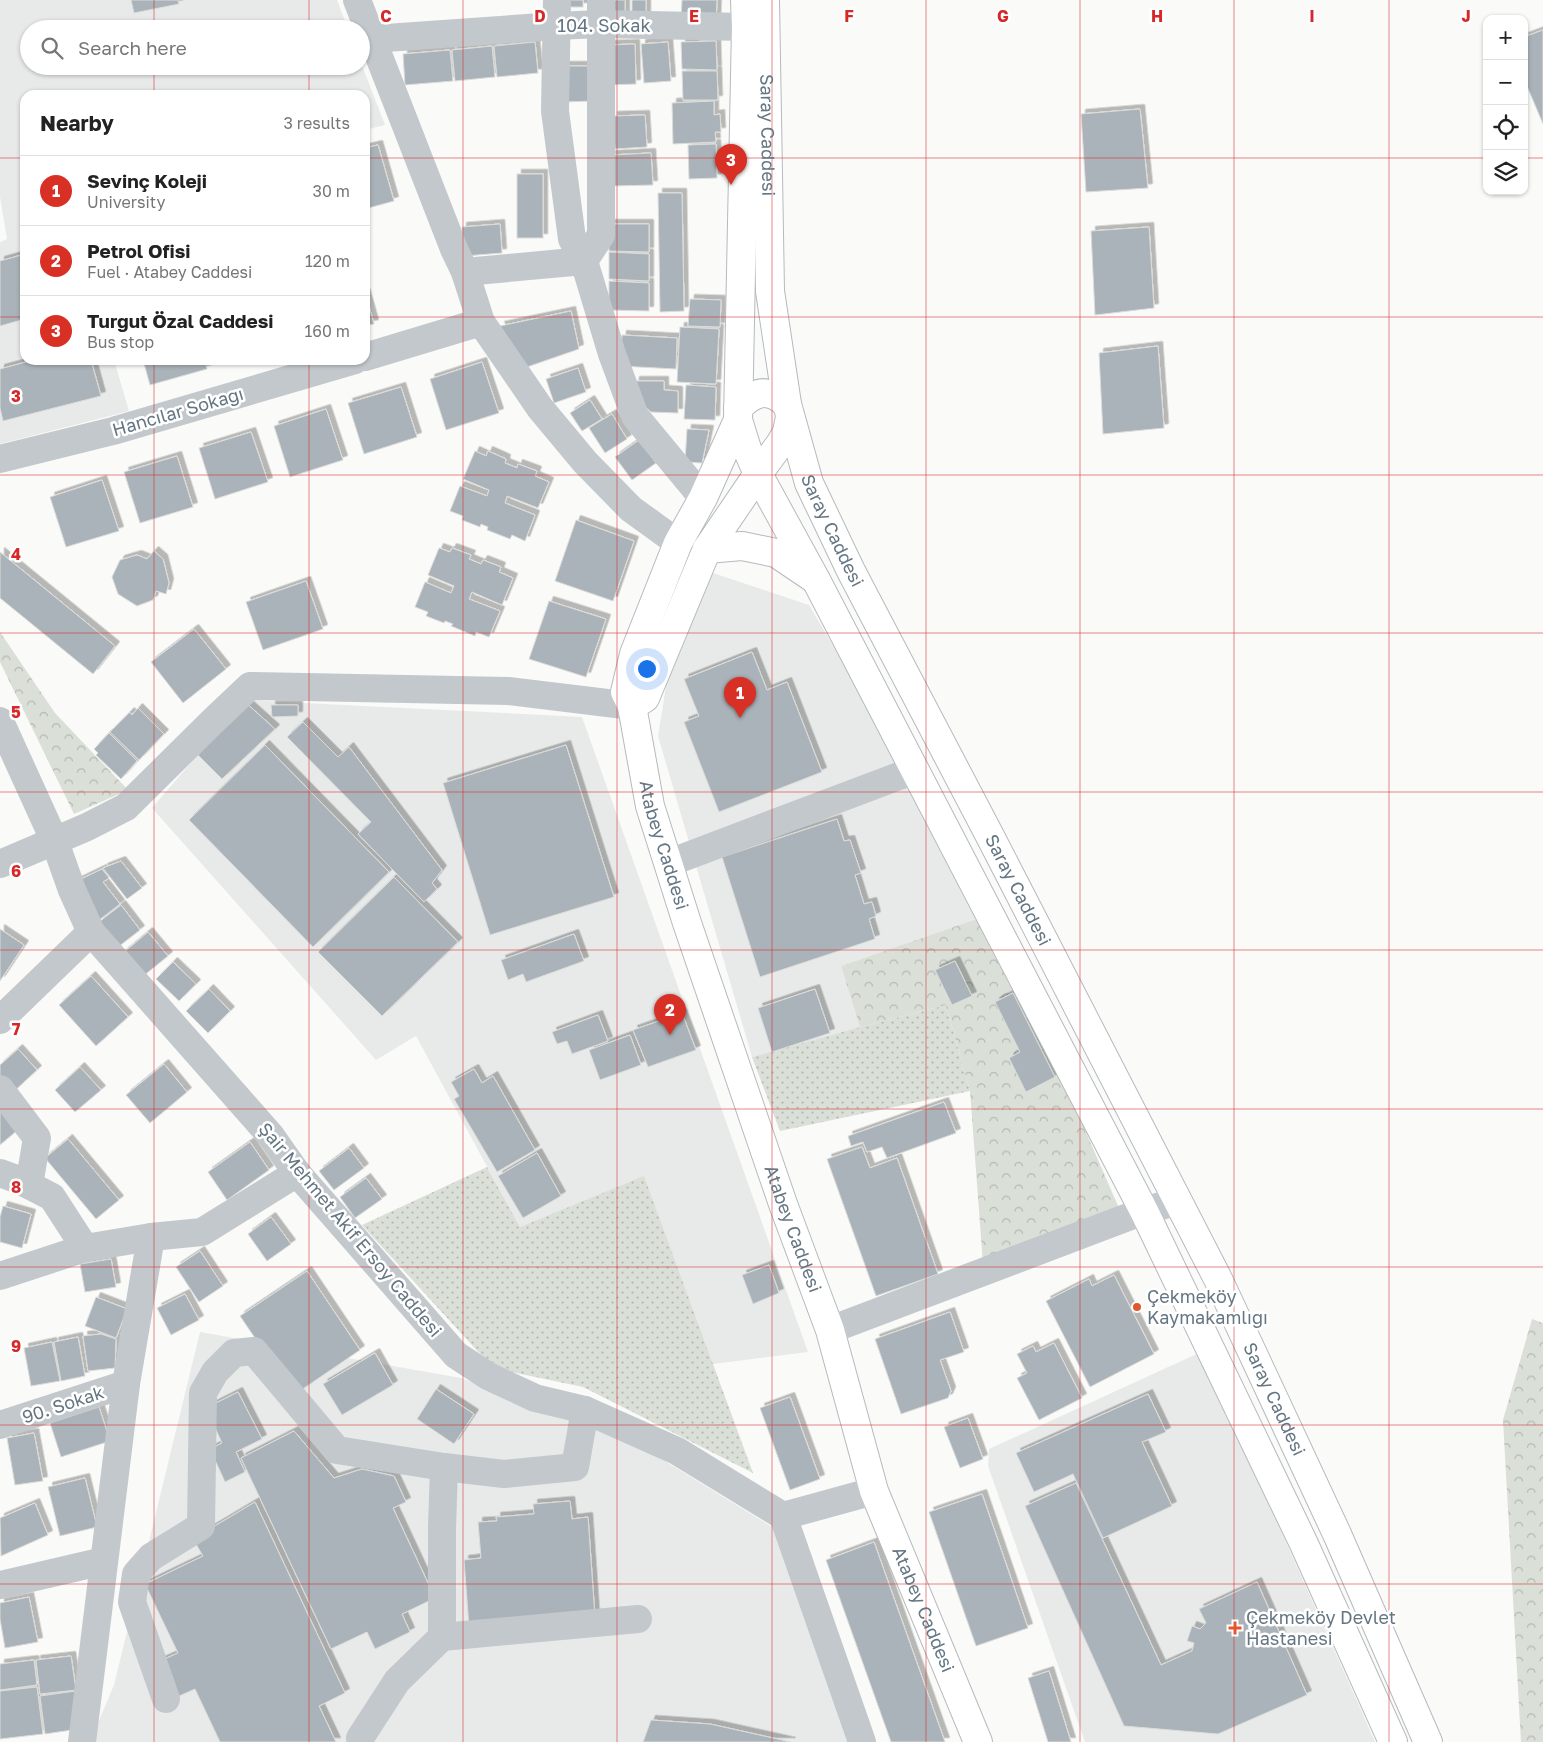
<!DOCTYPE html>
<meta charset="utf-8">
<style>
:root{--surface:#fff;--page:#f2f2f2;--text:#222;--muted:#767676;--line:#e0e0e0;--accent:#d93025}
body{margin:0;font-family:"Golos Text",sans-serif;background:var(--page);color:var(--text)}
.controls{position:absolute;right:15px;top:15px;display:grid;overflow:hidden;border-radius:10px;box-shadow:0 1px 4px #0004}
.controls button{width:45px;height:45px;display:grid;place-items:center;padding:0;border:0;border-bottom:1px solid var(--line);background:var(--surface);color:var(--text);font:25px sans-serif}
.you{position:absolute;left:646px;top:668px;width:18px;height:18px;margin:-12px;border:4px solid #fff;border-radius:50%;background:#1a73e8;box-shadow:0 0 0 8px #1a73e833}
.badge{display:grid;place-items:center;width:32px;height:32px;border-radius:50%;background:var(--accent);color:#fff;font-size:16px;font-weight:700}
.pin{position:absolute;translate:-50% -41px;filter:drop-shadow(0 1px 2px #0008)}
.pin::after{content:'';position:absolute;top:26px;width:18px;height:15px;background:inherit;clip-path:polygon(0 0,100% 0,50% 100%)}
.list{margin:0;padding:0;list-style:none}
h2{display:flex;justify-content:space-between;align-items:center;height:65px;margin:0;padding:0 20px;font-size:21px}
h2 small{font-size:16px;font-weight:400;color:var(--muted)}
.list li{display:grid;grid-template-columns:32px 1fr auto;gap:15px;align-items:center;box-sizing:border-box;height:70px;padding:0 20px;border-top:1px solid var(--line)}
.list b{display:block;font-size:19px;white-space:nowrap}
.list p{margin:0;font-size:16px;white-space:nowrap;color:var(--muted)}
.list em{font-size:16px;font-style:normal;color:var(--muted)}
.icon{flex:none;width:28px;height:28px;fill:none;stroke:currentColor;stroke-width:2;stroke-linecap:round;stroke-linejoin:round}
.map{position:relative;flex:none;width:1543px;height:1742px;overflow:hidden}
.search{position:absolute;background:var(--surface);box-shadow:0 1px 4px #0004;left:20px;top:20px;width:350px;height:55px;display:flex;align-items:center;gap:12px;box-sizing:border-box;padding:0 18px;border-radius:28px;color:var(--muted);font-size:19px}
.panel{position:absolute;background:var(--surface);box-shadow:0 1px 4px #0004;left:20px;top:90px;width:350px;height:275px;border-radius:15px}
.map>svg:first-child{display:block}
</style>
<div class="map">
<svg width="1543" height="1742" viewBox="0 0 1543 1742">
<defs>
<pattern id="grass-dots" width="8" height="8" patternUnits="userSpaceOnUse" patternTransform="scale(1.25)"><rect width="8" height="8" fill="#dadfd7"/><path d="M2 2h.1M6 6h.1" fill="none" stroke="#b4b9b4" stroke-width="1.8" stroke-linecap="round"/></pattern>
<pattern id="forest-crowns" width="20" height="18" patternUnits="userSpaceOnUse" patternTransform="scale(1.25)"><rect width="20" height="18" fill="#dadfd7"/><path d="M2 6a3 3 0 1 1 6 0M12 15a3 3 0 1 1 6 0" fill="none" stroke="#b4b9b4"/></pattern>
<filter id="shadow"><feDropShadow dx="4.5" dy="-4.5" stdDeviation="0" flood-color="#0004"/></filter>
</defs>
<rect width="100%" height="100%" fill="#fafaf8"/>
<g fill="#e8e9e9">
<path d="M0,0H337L348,29H29V66H361V63L385,125L365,130V95H25V360H114L129,411L0,444V242L7,239L0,197Z"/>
<path d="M713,573L809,605L991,914L841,966L860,1027L752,1057L658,736L669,668Z"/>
<path d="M245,700L582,717L808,1352L713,1364L644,1177L520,1227L416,1036L376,1060L152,808Z"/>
<path d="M200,1332L461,1378L631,1440L772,1527L847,1742H90L114,1685Z"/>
<path d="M1201,1352L1361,1710L1375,1742H1085L988,1466L989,1449Z"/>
</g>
<g fill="url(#grass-dots)">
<path d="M946,1005L970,1091L780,1131L752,1057L860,1027Z"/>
<path d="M487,1167L520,1227L644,1176L753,1473L583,1387L493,1368L362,1225Z"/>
</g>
<g fill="url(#forest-crowns)">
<path d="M0,632L55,713L128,790L74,814L0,662Z"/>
<path d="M991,914L1122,1215L984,1277L970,1091L946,1005L860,1027L841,966Z"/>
<path d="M1532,1319L1543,1323V1742H1521L1503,1420Z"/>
</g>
<g fill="#aab3b9" stroke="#dcdcda" filter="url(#shadow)">
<path d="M131,0H178L179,4L134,13Z"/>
<rect x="567" y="0" width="16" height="7"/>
<rect x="608" y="0" width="17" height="19"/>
<rect x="632" y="0" width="14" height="17"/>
<path d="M682,0H717L716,22L681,21Z"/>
<path d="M1543,30V124L1524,79V37Z"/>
<path d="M716,41L717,70L682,69L681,42Z"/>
<path d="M535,42L538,73L497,77L494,46Z"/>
<path d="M668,42L671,81L644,83L641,44Z"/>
<path d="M635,44L636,84L608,85L606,45Z"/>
<path d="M492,46L495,77L455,81L452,50Z"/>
<path d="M450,50L453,81L405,85L403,54Z"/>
<path d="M563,66H592V101L564,102Z"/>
<path d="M682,71H717L718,100H683Z"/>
<path d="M714,101V115L720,114L721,132H715L716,142L673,144L672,103Z"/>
<path d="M1140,109L1148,188L1086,192L1081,114Z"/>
<path d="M645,115L647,147L615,149L613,116Z"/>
<path d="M716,144L717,178L689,179L688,145Z"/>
<path d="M378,145L394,201L365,209V148Z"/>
<path d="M651,153L653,185L612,186L611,155Z"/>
<rect x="517" y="174" width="26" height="64"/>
<path d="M658,193H682L684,311L660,312Z"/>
<path d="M500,224L502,253L464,256L462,227Z"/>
<path d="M609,224H649V252L609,251Z"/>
<path d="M1149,227L1154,308L1095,315L1091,231Z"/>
<path d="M609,252L649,254V281L609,279Z"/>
<path d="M25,254V319L0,326V261Z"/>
<path d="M609,281L649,283V311L609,310Z"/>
<path d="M365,292L374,324L365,326Z"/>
<path d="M690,299L721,300L720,327L688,326Z"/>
<path d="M571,311L579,349L527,367L500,326Z"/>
<path d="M680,327L719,329L716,384L677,382Z"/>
<path d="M622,335L677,338L676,369L620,366Z"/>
<path d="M1158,346L1164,428L1103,434L1099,353Z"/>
<path d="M33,360H91L101,396L3,421L0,408V369Z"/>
<path d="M143,360H205L207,369L150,385Z"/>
<path d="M482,362L499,413L446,430L430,379Z"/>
<path d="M578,368L586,392L554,403L546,379Z"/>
<path d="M635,381H664V390L678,391V413L651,412L634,397Z"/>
<path d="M686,385L716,387L715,420L684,419Z"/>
<path d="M401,387L417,437L364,454L348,403Z"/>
<path d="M590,400L602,419L582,431L570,413Z"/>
<path d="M326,409L343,460L290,477L274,426Z"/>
<path d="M612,414L627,439L605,453L589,428Z"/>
<path d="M687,429L709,430L702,463L685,462Z"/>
<path d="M251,432L268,482L215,499L199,448Z"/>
<path d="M639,440L656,463L632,480L615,457Z"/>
<path d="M475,451L486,456L488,451L506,459L505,463L517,468L518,464L537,471L535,476L549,482L538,508L507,496L505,503L535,515L525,541L512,535L510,539L487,530L488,527L481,524L480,527L462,520L463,516L450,511L460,486L487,496L489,490L463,479Z"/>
<path d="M177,456L193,507L140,523L124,472Z"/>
<path d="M102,480L119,531L66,547L50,497Z"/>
<path d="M576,520L634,541L613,601L555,581Z"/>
<path d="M439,548L450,552L452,548L471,555L469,559L481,564L483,560L501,567L499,572L513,578L502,605L472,592L469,599L500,611L489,637L476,632L475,636L451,626L453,624L445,621L444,623L426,616L428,612L415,607L425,582L451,593L454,586L428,575Z"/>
<path d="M154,551L163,559L169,583L166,594L156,591L153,600L137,606L118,594L112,577L120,560L137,555L147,559Z"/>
<path d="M0,552L115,646L93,674L0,598Z"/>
<path d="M306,581L323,629L263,650L246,602Z"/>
<path d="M549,601L606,619L586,677L529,659Z"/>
<path d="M194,629L226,669L183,703L151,662Z"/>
<path d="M752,652L767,690L787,682L822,772L719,812L684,722L699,716L684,679Z"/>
<path d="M245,702L275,729L222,779L198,755Z"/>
<path d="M271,705H298V716L272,717Z"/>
<path d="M138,708L164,734L139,760L110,732L130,712L132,715Z"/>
<path d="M303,722L338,757L349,747L442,870L432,883L437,889L424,902L358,834L371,822L287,737Z"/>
<path d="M109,733L137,761L121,779L96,755L98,753L94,749Z"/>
<path d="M265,745L389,872L313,947L189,820Z"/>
<path d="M566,745L614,897L490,935L443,783Z"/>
<path d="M837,819L844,841L850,840L861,873L855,875L864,904L872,902L876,916L869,919L875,939L760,977L722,857Z"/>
<path d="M121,861L142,888L127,899L103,868Z"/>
<path d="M102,869L109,878L103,882L120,904L98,921L77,881Z"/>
<path d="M394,877L458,942L382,1016L318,952Z"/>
<path d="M121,905L140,930L118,947L99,922Z"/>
<path d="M0,929L24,945L0,981Z"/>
<path d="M148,932L168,956L142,977L122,954Z"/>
<path d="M574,934L584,961L526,982L523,974L508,980L501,960Z"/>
<path d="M955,961L972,996L952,1005L935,970Z"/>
<path d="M173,962L196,984L179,1001L156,979Z"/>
<path d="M91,976L128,1017L96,1046L59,1005Z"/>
<path d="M209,989L230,1011L208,1033L186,1011Z"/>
<path d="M815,989L830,1033L772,1052L758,1008Z"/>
<path d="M1013,993L1055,1077L1026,1092L1009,1058L1020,1052L995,1002Z"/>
<path d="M682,1013L696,1050L648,1067L633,1030Z"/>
<path d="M598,1015L608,1041L572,1054L567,1041L557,1044L552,1032Z"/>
<path d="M630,1035L641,1065L600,1080L589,1050Z"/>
<path d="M18,1049L37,1070L11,1094L0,1082V1065Z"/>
<path d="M164,1064L187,1092L150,1123L126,1095Z"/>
<path d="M80,1067L101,1090L75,1112L55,1090Z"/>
<path d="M474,1069L482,1083L493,1076L535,1150L497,1172L454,1099L459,1096L451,1082Z"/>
<path d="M944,1102L956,1133L887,1158L882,1147L867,1152L863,1142L851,1146L848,1136Z"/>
<path d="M0,1103L20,1128L0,1145Z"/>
<path d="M68,1139L119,1200L96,1219L45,1158Z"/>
<path d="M250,1142L269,1170L227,1200L208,1172Z"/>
<path d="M862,1147L870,1168L897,1158L938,1274L876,1296L827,1159Z"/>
<path d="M349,1148L364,1168L334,1190L319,1171Z"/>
<path d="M537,1153L561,1196L523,1218L498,1176Z"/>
<path d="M366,1178L382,1199L355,1218L340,1197Z"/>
<path d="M3,1206L31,1214L22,1248L0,1242V1217Z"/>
<path d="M271,1217L291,1244L267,1261L248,1234Z"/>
<path d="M200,1251L223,1286L199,1302L176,1267Z"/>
<path d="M111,1259L116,1287L85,1292L80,1264Z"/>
<path d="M769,1265L779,1293L753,1304L742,1275Z"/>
<path d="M307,1271L360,1350L294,1395L240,1316Z"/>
<path d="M1114,1275L1154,1354L1090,1387L1046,1301L1089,1279L1092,1286Z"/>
<path d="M185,1294L199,1320L171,1335L157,1308Z"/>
<path d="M96,1297L127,1309L116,1338L85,1326Z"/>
<path d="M950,1312L964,1352L940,1360L951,1391L948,1398L901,1414L875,1339Z"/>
<path d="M101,1334L116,1339L115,1368L88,1371L83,1336Z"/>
<path d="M78,1337L85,1376L61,1381L54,1342Z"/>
<path d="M52,1342L60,1381L31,1386L24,1348Z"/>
<path d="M1054,1343L1082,1398L1039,1420L1017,1378L1027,1373L1017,1354L1033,1346L1036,1352Z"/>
<path d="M375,1353L393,1385L342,1415L323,1384Z"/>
<path d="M436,1389L474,1414L454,1444L417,1419Z"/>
<path d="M238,1392L262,1439L236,1452L245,1472L225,1482L210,1449L222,1443L206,1408Z"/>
<path d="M1148,1394L1166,1432L1142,1442L1172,1506L1103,1538L1073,1474L1034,1492L1016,1453Z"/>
<path d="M790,1397L820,1479L790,1490L760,1408Z"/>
<path d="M99,1407L110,1441L61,1457L50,1423Z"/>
<path d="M968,1418L983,1459L960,1468L944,1427Z"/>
<path d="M294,1431L334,1478L362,1469L394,1476L406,1502L393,1508L435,1598L402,1614L410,1632L375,1649L367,1632L331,1649L241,1458Z"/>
<path d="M34,1433L43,1481L15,1485L7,1438Z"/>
<path d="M85,1478L97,1527L60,1536L48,1487Z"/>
<path d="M1076,1483L1161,1665L1192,1651L1194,1643L1187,1641L1192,1626L1200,1629L1206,1623L1199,1609L1257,1582L1307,1695L1218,1734L1124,1726L1025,1506Z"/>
<path d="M982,1494L1028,1628L976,1646L929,1512Z"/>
<path d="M570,1501L572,1519L588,1517L595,1617L469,1627L464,1560L481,1558L478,1522L497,1521L496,1517L534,1514L533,1504Z"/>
<path d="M255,1502L345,1693L319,1706L336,1742H220L195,1689L177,1697L160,1661L178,1653L145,1584L203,1556L193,1539Z"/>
<path d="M35,1503L48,1535L1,1556L0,1518Z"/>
<path d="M874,1542L945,1742H891L826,1560Z"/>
<path d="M29,1597L38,1642L5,1648L0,1619V1603Z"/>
<path d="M71,1656L76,1690L40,1694L36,1660Z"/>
<path d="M34,1660L37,1685L0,1690V1664Z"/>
<path d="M1049,1671L1071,1742H1048L1028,1678Z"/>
<path d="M37,1687L43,1734L0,1739V1691Z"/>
<path d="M76,1691L72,1730L45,1734L40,1696Z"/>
<path d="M651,1720L710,1724L791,1742H643Z"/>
</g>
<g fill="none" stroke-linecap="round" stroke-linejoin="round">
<defs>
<g id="major">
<path d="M745,0L746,27L738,420L747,449L758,474L816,580L1144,1211L1304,1544L1393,1742"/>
<path id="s1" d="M765,0L770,291L787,404L809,483L851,571L991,838L1218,1279L1337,1534L1428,1742"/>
<path d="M738,408C754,391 768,387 787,404"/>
<path id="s2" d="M738,420L703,498L678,543L634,654L625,692L632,706L650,806L687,923L783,1204L830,1330L874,1491L978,1742"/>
<path d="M707,549L742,546L776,553L813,578"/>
<path d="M632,706L645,698L707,549L758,474L780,444L787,432L790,417"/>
</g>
</defs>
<use href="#major" stroke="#b5babe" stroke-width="30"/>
<g stroke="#c3c8cc" stroke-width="28">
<path d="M357,0L454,249L465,272L481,322L540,408L585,462L631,509L678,543"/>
<path d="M601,0V235L584,261L612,354L635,416L703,498"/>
<path d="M372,39L556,26L600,24L746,27"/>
<path d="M465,272L584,261L572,239L555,111L557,0"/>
<path d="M365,357L481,322"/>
<path d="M0,459L113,431L355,360"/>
<path d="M0,721L55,842L72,890L91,932L271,1136L297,1173L456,1355L488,1376L535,1398L585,1410L677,1451L783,1516L874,1491"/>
<path d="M669,863L915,770"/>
<path d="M0,864L87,827L126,807L213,721L250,686L508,691L632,706"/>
<path d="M0,1020L91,932"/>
<path d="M0,1089L37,1138L29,1185"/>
<path d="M0,1173L19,1180L52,1197L85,1248"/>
<path d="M0,1276L85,1248L151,1237"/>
<path d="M830,1330L1144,1211L1178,1201"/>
<path d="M0,1425L126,1384"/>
<path d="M783,1516L862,1742"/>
<path d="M0,1585L104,1561"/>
<path d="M442,1637L638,1619"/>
<path d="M166,1699L132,1602L136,1574L151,1557L201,1526L203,1393L215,1372L234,1353L254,1351L337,1450L444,1467L504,1474L575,1467L585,1410"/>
<path d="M360,1738L397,1681L442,1637V1528L444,1467"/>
<path d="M82,1742L126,1384L151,1237L202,1232L297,1173"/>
</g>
<use href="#major" stroke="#fff" stroke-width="28"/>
</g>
<path fill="none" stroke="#d62828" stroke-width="1" stroke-opacity="0.55" d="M154,0V29M309,0V29M463,0V1742M617,0V1742M772,0V1742M926,0V1742M1080,0V1742M1234,0V1742M1389,0V1742M154,66V95M309,66V95M0,158H25M365,158H1487M1524,158H1543M0,317H25M365,317H1543M154,360V1742M309,360V1742M0,475H1543M0,633H1543M0,792H1543M0,950H1543M0,1109H1543M0,1267H1543M0,1425H1543M0,1584H1543"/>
<g fill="#e4572e" stroke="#fff" stroke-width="2">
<circle cx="1137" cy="1307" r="5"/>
<path d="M1232.5 1620.5h5v5h5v5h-5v5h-5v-5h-5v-5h5z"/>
</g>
<g text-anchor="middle" stroke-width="5" stroke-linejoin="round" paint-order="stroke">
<g font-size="18" fill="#657683" stroke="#fff">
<text x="604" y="32">104. Sokak</text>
<text dy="6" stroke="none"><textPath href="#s1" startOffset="135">Saray Caddesi</textPath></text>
<text transform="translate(178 412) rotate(-16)" y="6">Hancılar Sokağı</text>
<text dy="6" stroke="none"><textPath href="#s1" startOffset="540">Saray Caddesi</textPath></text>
<text dy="6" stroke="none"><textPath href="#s2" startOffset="454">Atabey Caddesi</textPath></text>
<text dy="6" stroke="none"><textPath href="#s1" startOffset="945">Saray Caddesi</textPath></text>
<text dy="6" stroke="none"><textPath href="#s2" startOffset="859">Atabey Caddesi</textPath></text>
<text transform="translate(350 1230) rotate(50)" y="6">Şair Mehmet Akif Ersoy Caddesi</text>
<text dy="6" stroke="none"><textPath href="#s1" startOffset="1515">Saray Caddesi</textPath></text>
<text transform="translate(63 1405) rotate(-18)" y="6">90. Sokak</text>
<text dy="6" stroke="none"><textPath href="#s2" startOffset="1262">Atabey Caddesi</textPath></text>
</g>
<g font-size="18" fill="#657683" stroke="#fff" text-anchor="start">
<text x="1147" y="1303">Çekmeköy<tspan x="1147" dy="21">Kaymakamlığı</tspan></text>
<text x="1246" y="1624">Çekmeköy Devlet<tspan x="1246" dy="21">Hastanesi</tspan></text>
</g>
</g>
<g font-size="16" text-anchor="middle" font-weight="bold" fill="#d62828" stroke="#fff" stroke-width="5" stroke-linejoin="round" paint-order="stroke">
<text x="386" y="22">C</text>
<text x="540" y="22">D</text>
<text x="694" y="22">E</text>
<text x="849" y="22">F</text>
<text x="1003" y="22">G</text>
<text x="1157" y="22">H</text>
<text x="1312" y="22">I</text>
<text x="1466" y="22">J</text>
<text x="16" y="402">3</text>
<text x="16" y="560">4</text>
<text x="16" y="718">5</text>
<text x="16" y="877">6</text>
<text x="16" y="1035">7</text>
<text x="16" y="1193">8</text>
<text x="16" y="1352">9</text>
</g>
</svg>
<div class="controls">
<button>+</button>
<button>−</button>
<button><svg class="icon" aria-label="locate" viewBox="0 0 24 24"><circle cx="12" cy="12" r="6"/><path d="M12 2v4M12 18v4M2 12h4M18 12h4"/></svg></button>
<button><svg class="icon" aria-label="layers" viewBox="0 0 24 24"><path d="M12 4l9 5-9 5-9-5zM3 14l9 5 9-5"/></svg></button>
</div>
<div class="you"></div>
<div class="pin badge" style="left:740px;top:718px">1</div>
<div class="pin badge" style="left:670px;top:1035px">2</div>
<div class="pin badge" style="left:731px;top:185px">3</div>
<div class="search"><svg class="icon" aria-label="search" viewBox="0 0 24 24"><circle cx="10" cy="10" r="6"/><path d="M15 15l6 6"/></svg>Search here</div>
<section class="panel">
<h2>Nearby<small>3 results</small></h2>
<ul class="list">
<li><span class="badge">1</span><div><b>Sevinç Koleji</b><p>University</p></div><em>30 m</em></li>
<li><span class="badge">2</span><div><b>Petrol Ofisi</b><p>Fuel · Atabey Caddesi</p></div><em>120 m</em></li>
<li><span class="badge">3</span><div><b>Turgut Özal Caddesi</b><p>Bus stop</p></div><em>160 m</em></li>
</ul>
</section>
</div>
